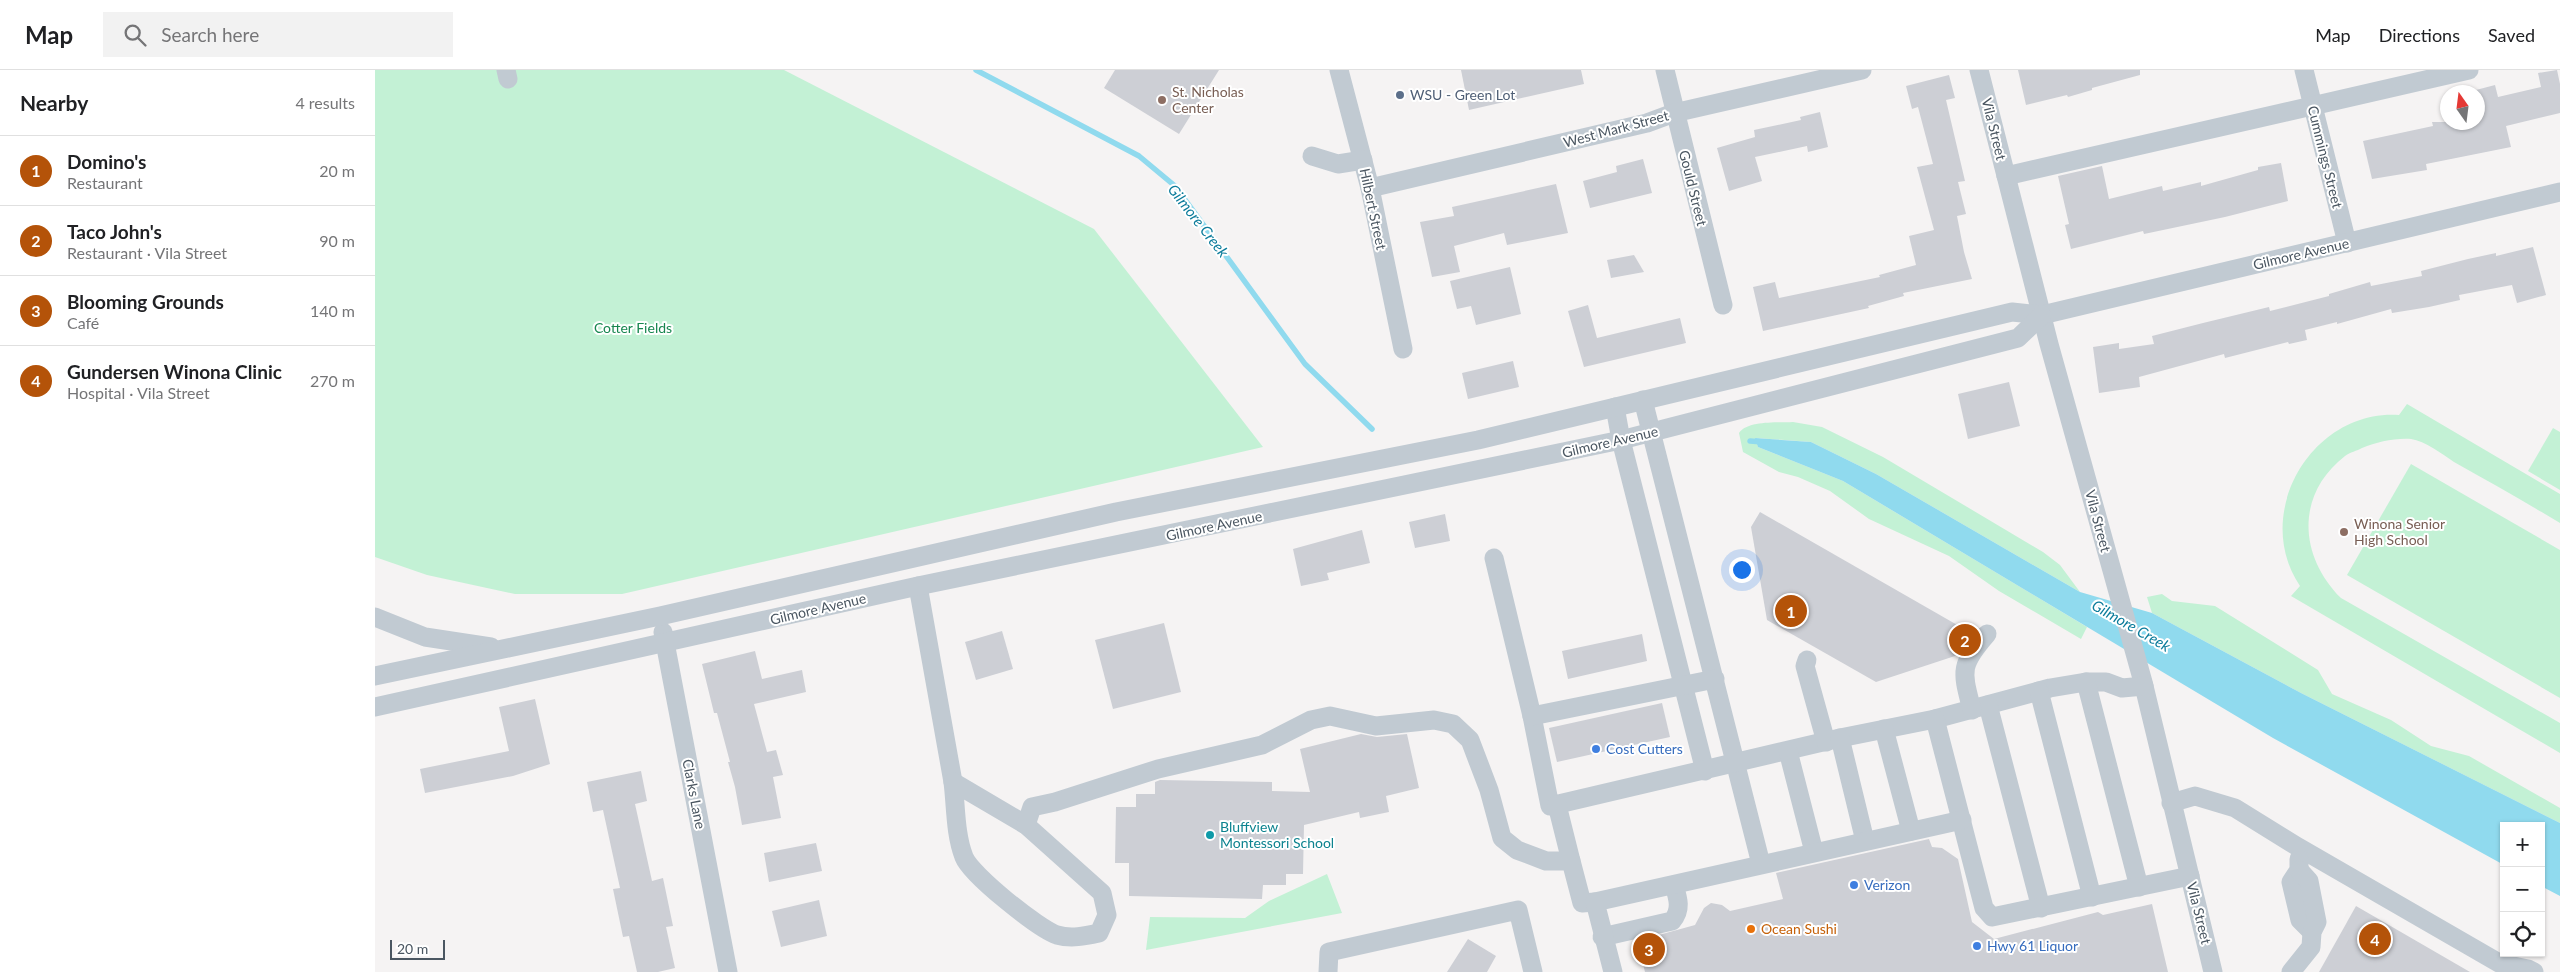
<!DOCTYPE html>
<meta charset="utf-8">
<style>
:root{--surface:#fff;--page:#f2f2f2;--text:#202124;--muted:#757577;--line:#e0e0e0;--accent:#b45309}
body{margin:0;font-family:Lato,sans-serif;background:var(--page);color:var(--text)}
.controls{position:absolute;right:15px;bottom:15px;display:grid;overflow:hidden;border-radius:0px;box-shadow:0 1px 4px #0004}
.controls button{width:45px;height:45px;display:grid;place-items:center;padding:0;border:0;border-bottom:1px solid var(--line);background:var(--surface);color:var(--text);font:25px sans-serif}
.compass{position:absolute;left:2065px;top:15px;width:45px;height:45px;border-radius:50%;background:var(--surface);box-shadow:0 1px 4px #0004;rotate:346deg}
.scale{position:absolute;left:15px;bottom:12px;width:55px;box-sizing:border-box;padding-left:5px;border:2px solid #4a5661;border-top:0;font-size:14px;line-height:18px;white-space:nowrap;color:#4a5661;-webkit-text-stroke:4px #fff;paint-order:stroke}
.you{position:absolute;left:1366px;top:499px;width:18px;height:18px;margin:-12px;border:4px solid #fff;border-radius:50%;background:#1a73e8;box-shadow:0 0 0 8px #1a73e833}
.badge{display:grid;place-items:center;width:32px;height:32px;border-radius:50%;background:var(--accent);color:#fff;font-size:16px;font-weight:700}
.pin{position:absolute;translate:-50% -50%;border:2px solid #fff;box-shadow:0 1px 5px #0006}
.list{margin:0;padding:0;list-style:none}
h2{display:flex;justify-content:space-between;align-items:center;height:65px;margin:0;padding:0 20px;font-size:21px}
h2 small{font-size:16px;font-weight:400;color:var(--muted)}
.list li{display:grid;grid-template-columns:32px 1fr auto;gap:15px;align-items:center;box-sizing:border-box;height:70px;padding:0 20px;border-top:1px solid var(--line)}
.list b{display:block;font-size:19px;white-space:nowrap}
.list p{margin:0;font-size:16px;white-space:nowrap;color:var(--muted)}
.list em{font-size:16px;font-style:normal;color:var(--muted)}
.icon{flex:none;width:28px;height:28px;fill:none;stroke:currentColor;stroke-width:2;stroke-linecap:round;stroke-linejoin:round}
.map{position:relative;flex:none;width:2185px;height:902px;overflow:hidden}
header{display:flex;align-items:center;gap:30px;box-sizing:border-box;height:70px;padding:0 25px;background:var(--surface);border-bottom:1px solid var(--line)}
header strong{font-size:24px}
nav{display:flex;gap:28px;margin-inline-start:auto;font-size:18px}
.search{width:350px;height:45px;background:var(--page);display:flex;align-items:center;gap:12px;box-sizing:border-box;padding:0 18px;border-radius:0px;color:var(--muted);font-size:19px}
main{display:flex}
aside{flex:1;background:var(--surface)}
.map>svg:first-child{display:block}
</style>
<header>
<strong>Map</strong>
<div class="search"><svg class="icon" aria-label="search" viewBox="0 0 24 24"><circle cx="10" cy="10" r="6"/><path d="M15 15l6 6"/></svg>Search here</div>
<nav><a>Map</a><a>Directions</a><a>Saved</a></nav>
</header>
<main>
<aside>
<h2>Nearby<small>4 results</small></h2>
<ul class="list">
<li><span class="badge">1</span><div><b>Domino's</b><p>Restaurant</p></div><em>20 m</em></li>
<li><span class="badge">2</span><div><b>Taco John's</b><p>Restaurant · Vila Street</p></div><em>90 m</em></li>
<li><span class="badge">3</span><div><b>Blooming Grounds</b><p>Café</p></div><em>140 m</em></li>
<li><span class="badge">4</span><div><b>Gundersen Winona Clinic</b><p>Hospital · Vila Street</p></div><em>270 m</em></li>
</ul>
</aside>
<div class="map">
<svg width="2185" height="902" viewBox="0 0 2185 902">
<rect width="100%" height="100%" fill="#f5f3f3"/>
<g fill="#c3f1d5">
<path d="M0,0H409L719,159L888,377L247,524H140L52,505L0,487Z"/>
<path d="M2032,334L2185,424V453C2150,432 2115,412 2079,392C2067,384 2050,371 2036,369C2019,368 2002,372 1987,378C1982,381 1975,382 1970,386C1920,425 1924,486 1966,528L2185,653V683L1916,526L1925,516C1876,444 1937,339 2024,345Z"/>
<path d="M1418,352L1447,357L1508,387L1668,482L1685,495L1705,522L1501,404L1436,372L1381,368L1383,377L1468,411L1712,557L1706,569L1624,521L1574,486L1494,449L1455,421L1423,407L1404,402L1368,382L1364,363C1373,350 1404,353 1418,352Z"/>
<path d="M2178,358L2185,362V420L2153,401Z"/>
<path d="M2036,394L2185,480V628L1972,505Z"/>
<path d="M1787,524L1797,531L1840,536L1943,600L1957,624L2016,650L2056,676L2094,686L2185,738V753L1926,623L1777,543L1772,527Z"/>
<path d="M952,804L967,843L771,880L775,847L870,848L894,831Z"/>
</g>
<path fill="#90daee" d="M1380,368L1436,372L1501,404L1705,522L1777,543L1926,623L2185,753V826L2166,816V756H2129V795L1898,668L1468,411L1383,377Z"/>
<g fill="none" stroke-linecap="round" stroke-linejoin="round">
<g stroke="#90daee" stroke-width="5.5">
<path d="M601,0L764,86L800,116L930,294L997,359"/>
<path d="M1375,371L1388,372"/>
</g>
</g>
<g fill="#cdcfd5">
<path d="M740,0H844L804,64L729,18Z"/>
<path d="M1086,0H1206L1209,14L1094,40Z"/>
<path d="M1643,0H1765V5L1717,18V20L1693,27L1692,25L1651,35Z"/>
<path d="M2182,0L2185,14V43L2131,56L2136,77L2051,94L2052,100L1997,109L1988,71L2058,56L2057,52H2102V46L2108,45L2101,20L2120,15L2123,27L2166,17L2163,3Z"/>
<path d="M1574,5L1580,28L1571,30L1590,111L1583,112L1591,144L1582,146L1589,182L1597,209L1528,223L1529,226L1493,236L1494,238L1388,261L1378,217L1400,212L1404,228L1505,207L1504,205L1541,195L1534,166L1559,160L1542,97L1558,94L1543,37L1537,39L1531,16Z"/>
<path d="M1445,42L1453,77L1433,82L1432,76L1380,87L1387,111L1354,121L1342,78L1380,67L1379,60L1426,50L1425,47Z"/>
<path d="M1268,89L1277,123L1215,138L1208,111L1242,102L1241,96Z"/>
<path d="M1906,93L1913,131L1850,147L1769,164L1768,161L1696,179L1690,155L1694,154L1683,106L1727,96L1734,129L1787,116L1788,121L1826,112V116L1883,100V97Z"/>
<path d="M1181,114L1193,163L1132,175L1129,163L1079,176L1085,202L1057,207L1045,152L1079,146L1077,137Z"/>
<path d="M2158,177L2171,225L2142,233L2137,215L2084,225L2085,230L2054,237L2017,243L2016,239L1962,254V252L1930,260L1932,270L1914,274L1913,272L1850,288L1849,284L1764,307L1765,317L1724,323L1718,277L1744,273V279L1779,274L1777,266L1828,253L1894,237L1895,241L1954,226V224L1995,212L1996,216L2047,206L2046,201L2093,189L2121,183V186Z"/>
<path d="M1259,185L1269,202L1236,208L1232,190Z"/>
<path d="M1135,197L1146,244L1101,255L1096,236L1082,239L1075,211Z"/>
<path d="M1213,235L1222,268L1305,248L1311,273L1209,297L1193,241Z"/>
<path d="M1138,291L1144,317L1093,329L1087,303Z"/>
<path d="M1634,312L1645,356L1593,369L1583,324Z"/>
<path d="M1385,442L1598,564L1583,585L1501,612L1392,550L1376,457Z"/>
<path d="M1070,444L1075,471L1040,478L1034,452Z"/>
<path d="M987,460L995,493L952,503L954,510L926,516L918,479Z"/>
<path d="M789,553L806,622L738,639L720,570Z"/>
<path d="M627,561L638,599L601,610L590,572Z"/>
<path d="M1267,564L1272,591L1193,609L1187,581Z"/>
<path d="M380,581L387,609L427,600L431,622L379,634L392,682L401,680L408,705L398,707L406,748L367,755L360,717L353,692H355L342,643H339L327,594Z"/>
<path d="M160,629L175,694L138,706L50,723L45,699L134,681L124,637Z"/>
<path d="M1287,633L1295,667L1182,692L1174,658Z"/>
<path d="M986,664L1002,667L1032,664L1044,718L1011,726L1014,742L985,748L984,742L929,755L928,804H911V815H888L887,829L754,826V793H740L741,737H761V724H780V712L785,710L897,712V721L935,722L925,679Z"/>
<path d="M266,701L272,731L260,734L277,811L288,808L298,856L291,857L300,898L283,902H262L254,866L248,867L238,819L245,818L228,740L218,742L212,712Z"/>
<path d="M1554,769L1557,777L1567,778L1583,789L1597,852L1619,869L1723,842L1728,845L1777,834L1793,902H1270L1262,871L1320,855L1329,838L1336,833L1347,835L1355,841L1408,829L1401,803Z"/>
<path d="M441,773L447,801L394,812L389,783Z"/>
<path d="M444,830L452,866L406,877L397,841Z"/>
<path d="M1981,836L2095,902H1944Z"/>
<path d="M1093,869L1121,886L1112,902H1072Z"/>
</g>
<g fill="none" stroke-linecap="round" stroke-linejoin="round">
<g stroke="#c1cad2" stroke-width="19">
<path d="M131,0L133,9"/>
<path d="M964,0L995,118L1028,279"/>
<path d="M1290,0L1348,235"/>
<path d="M1604,0L1674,274L1768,612L1838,902"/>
<path d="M1929,0L1972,173"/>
<path d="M937,86L963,94L988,90"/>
<path d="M1631,106L2094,0"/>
<path d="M995,118L1272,53L1299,43L1487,0"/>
<path d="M1268,330L1386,794"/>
<path d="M1240,337L1246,370L1330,701"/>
<path d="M1119,488L1157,646L1175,736L1465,668L1560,649L1675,618L1711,612H1731L1747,618L1769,616"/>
<path d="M543,516L578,712"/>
<path d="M0,547L50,567L116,577"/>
<path d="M288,562L353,902"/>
<path d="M1432,590L1430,596L1451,672"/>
<path d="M0,606L285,546L741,442L1103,370L1637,242L1667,245L2185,122"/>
<path d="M1711,612L1764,817"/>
<path d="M1664,621L1717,827"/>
<path d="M1613,635L1666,838"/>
<path d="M0,637L543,516L1246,370L1643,268L1667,245"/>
<path d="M1597,640C1587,601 1584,596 1612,564"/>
<path d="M1157,646L1340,609"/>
<path d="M1560,649L1609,838L1617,847L1815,806"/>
<path d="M1509,659L1536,761"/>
<path d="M1465,668L1490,771"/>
<path d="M1413,681L1439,782"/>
<path d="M578,712L651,755L727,823L732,845L724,863C710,866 696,869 682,865C664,859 596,805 589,787C580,764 581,736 578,712Z"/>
<path d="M1796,733L1820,726L1860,738L1923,777L2124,893L2153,899L2159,902"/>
<path d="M1182,735L1196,791"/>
<path d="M651,755L657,737L680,732L783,699L887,675L936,650L955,646L1001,656L1059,650L1078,654L1095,670L1114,720L1127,768L1142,780L1171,791H1196L1207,833L1220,832"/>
<path d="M1924,789V800L1916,812L1925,850L1937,862"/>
<path d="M1227,867L1297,851C1307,840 1303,828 1299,815"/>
<path d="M953,902L954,882L1143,840L1158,902"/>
<path d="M1238,902L1220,832L1587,750"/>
<path d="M1916,902L1936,877L1937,862L1942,852L1934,811L1924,800"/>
</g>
</g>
<circle fill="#5c6f8a" stroke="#fff" stroke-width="2" cx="1025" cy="25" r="5"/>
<g fill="#8d6e63" stroke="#fff" stroke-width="2">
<circle cx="787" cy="30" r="5"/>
<circle cx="1969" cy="462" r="5"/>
</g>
<g fill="#3f7fe0" stroke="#fff" stroke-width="2">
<circle cx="1221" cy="679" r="5"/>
<circle cx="1479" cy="815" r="5"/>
<circle cx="1602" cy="876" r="5"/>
</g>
<circle fill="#0f9aa8" stroke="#fff" stroke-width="2" cx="835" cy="765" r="5"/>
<circle fill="#e8710a" stroke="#fff" stroke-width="2" cx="1376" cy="859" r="5"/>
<g text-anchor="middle" stroke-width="4" stroke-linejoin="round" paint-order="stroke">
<g font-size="14" fill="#785e54" stroke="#fff" text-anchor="start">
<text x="797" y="27">St. Nicholas<tspan x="797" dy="16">Center</tspan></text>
<text x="1979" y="459">Winona Senior<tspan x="1979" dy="16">High School</tspan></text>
</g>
<g font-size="14" fill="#4e5e75" stroke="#fff" text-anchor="start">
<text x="1035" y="30">WSU - Green Lot</text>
</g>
<g font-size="14" fill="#4a5661" stroke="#fff">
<text transform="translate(1241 59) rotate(-15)" y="5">West Mark Street</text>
<text transform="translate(1619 59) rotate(76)" y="5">Vila Street</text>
<text transform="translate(1950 87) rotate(76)" y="5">Cummings Street</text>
<text transform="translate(1318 118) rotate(76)" y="5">Gould Street</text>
<text transform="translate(998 139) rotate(78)" y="5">Hilbert Street</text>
<text transform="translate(1926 184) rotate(-13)" y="5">Gilmore Avenue</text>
<text transform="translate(1235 372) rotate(-13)" y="5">Gilmore Avenue</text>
<text transform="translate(1723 451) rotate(75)" y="5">Vila Street</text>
<text transform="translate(839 456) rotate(-12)" y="5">Gilmore Avenue</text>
<text transform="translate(443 539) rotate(-13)" y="5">Gilmore Avenue</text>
<text transform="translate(319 724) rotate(79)" y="5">Clarks Lane</text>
<text transform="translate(1824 843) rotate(76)" y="5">Vila Street</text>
</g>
<g font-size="14" fill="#17864f" stroke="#fff">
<text x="258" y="263">Cotter Fields</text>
</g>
<g font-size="14" fill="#366cbe" stroke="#fff" text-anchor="start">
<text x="1231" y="684">Cost Cutters</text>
<text x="1489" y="820">Verizon</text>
<text x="1612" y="881">Hwy 61 Liquor</text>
</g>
<g font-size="14" fill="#0d838f" stroke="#fff" text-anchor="start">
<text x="845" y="762">Bluffview<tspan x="845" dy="16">Montessori School</tspan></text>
</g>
<g font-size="14" fill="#c56008" stroke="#fff" text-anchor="start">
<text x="1386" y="864">Ocean Sushi</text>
</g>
<g font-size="15" font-style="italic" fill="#0c7c9b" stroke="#fff">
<text transform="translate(823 151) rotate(52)" y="5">Gilmore Creek</text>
<text transform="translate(1756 556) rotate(30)" y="5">Gilmore Creek</text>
</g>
</g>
</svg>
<div class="controls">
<button>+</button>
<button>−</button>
<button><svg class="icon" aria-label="locate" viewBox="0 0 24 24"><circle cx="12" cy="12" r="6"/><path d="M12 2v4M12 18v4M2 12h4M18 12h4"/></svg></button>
</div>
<svg class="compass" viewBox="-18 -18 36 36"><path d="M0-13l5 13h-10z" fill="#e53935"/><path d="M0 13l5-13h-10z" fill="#757577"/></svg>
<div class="scale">20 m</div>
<div class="you"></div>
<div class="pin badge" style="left:1416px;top:541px">1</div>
<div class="pin badge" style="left:1590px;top:570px">2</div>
<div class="pin badge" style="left:1274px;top:879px">3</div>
<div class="pin badge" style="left:2000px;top:869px">4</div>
</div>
</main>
